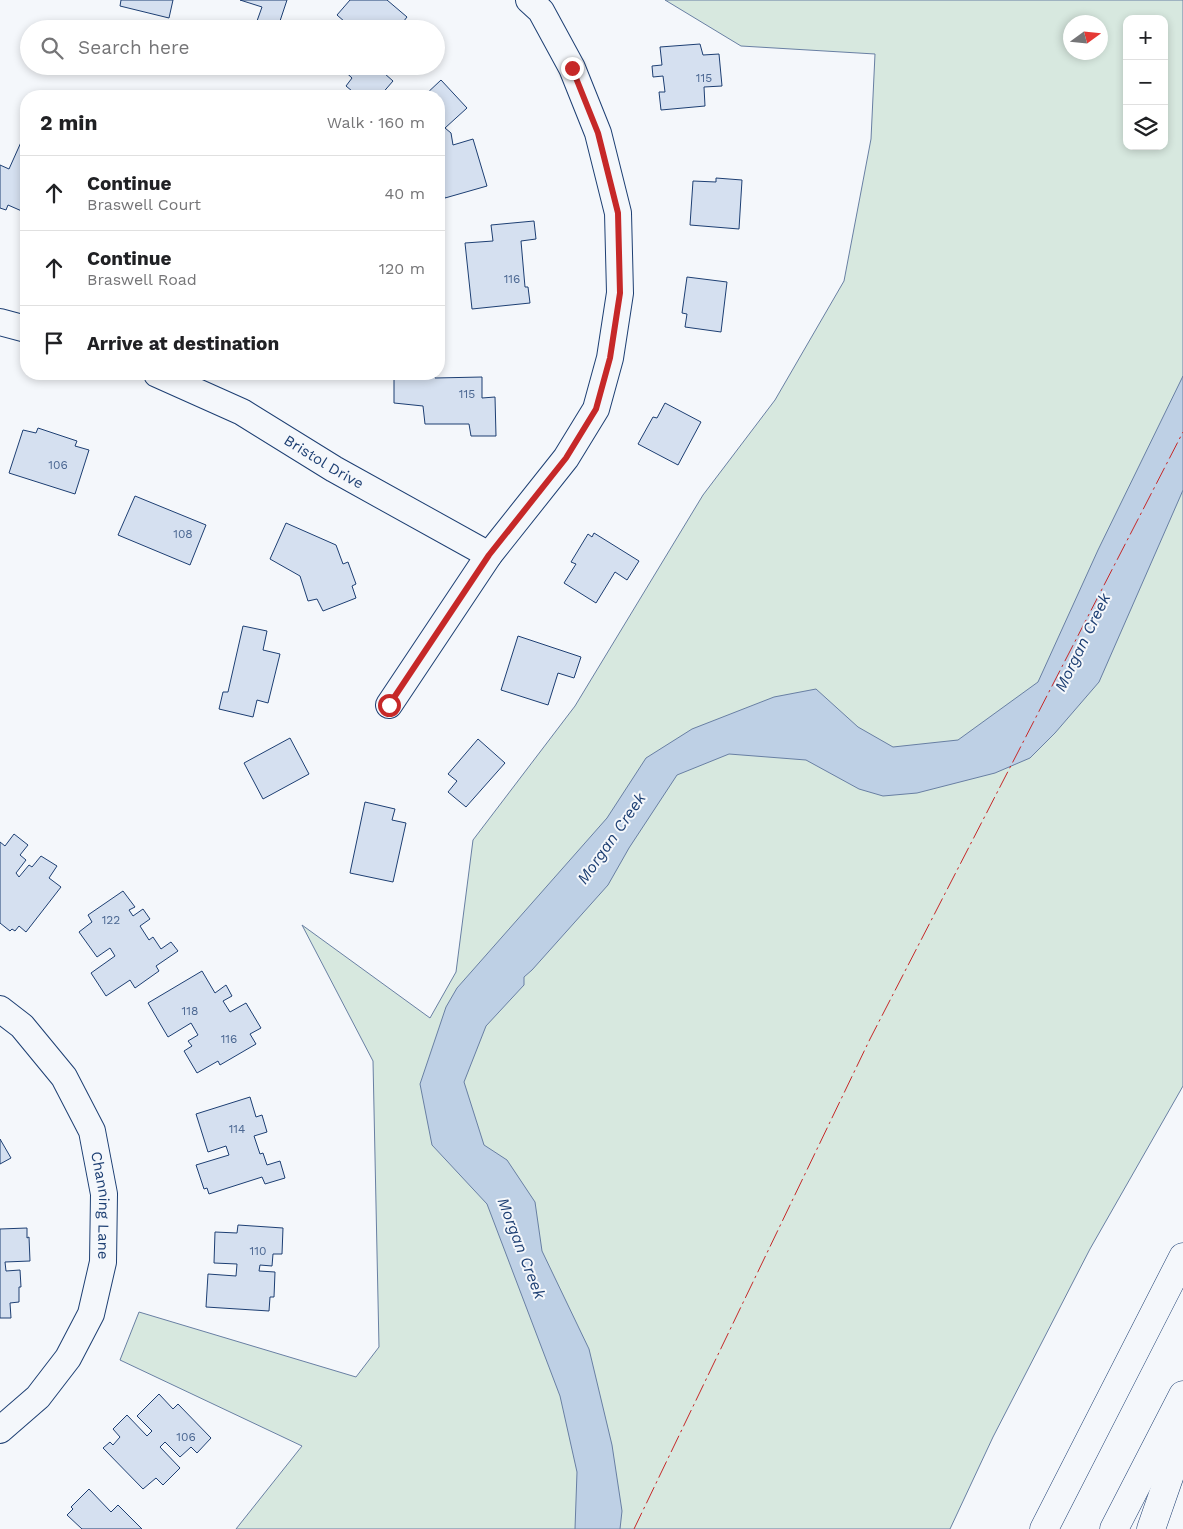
<!DOCTYPE html>
<meta charset="utf-8">
<style>
:root{--surface:#fff;--page:#f6f6f6;--text:#202124;--muted:#757577;--line:#e0e0e0}
body{margin:0;font-family:"Work Sans",sans-serif;background:var(--page);color:var(--text)}
.controls{position:absolute;right:15px;top:15px;display:grid;overflow:hidden;border-radius:10px;box-shadow:0 2px 8px #0003}
.controls button{width:45px;height:45px;display:grid;place-items:center;padding:0;border:0;border-bottom:1px solid var(--line);background:var(--surface);color:var(--text);font:25px sans-serif}
.compass{position:absolute;left:1063px;top:15px;width:45px;height:45px;border-radius:50%;background:var(--surface);box-shadow:0 2px 8px #0003;rotate:75deg}
.stop{position:absolute;width:15px;height:15px;margin:-11px;border:4px solid #c62828;border-radius:50%;background:#fff}
.stop.end{background:#c62828;border-color:#fff;box-shadow:0 1px 5px #0008}
.list{margin:0;padding:0;list-style:none}
h2{display:flex;justify-content:space-between;align-items:center;height:65px;margin:0;padding:0 20px;font-size:21px}
h2 small{font-size:16px;font-weight:400;color:var(--muted)}
.list li{display:grid;grid-template-columns:32px 1fr auto;gap:15px;align-items:center;box-sizing:border-box;height:75px;padding:0 20px;border-top:1px solid var(--line)}
.list b{display:block;font-size:19px;white-space:nowrap}
.list p{margin:0;font-size:16px;white-space:nowrap;color:var(--muted)}
.list em{font-size:16px;font-style:normal;color:var(--muted)}
.icon{flex:none;width:28px;height:28px;fill:none;stroke:currentColor;stroke-width:2;stroke-linecap:round;stroke-linejoin:round}
.map{position:relative;flex:none;width:1183px;height:1529px;overflow:hidden}
.search{position:absolute;background:var(--surface);box-shadow:0 2px 8px #0003;left:20px;top:20px;width:425px;height:55px;display:flex;align-items:center;gap:12px;box-sizing:border-box;padding:0 18px;border-radius:28px;color:var(--muted);font-size:19px}
.panel{position:absolute;background:var(--surface);box-shadow:0 2px 8px #0003;left:20px;top:90px;width:425px;height:290px;border-radius:20px}
.map>svg:first-child{display:block}
</style>
<div class="map">
<svg width="1183" height="1529" viewBox="0 0 1183 1529">
<rect width="100%" height="100%" fill="#f4f7fb"/>
<path fill="#d7e8df" stroke="#687fa3" fill-rule="evenodd" d="M665,0H1183V1086L1090,1249L993,1437L950,1529H236L302,1446L120,1360L139,1312L356,1377L379,1347L373,1061L302,925L430,1018L456,972L473,840L575,706L703,495L775,400L844,281L871,139L875,54L741,46ZM1127,19H1164V146H1127ZM1070,22H1100V52H1070Z"/>
<path fill="#bed0e5" stroke="#687fa3" d="M1183,376V490L1180,497L1099,682L1055,733L1030,758L995,773L917,793L883,796L859,789L806,760L729,754L677,775L629,848L608,885L532,970L524,977V985L486,1026L464,1082L484,1145L507,1160L535,1202L542,1251L589,1349L612,1445L622,1511L620,1529H575L577,1472L560,1396L487,1204L432,1145L420,1084L446,1007L457,988L607,818L646,758L692,729L774,697L816,689L858,727L893,747L958,740L1038,682L1098,550Z"/>
<g fill="#d5e0f0" stroke="#1d3f73">
<path d="M121,0H173L169,18L120,6Z"/>
<path d="M240,0H287L278,27L257,21L262,7Z"/>
<path d="M350,0H387L407,17L400,26L403,29H353L337,15Z"/>
<path d="M700,44L703,55L719,54L722,86L704,87L705,106L661,110L659,92H665L663,76L653,77L652,66L662,65L660,47Z"/>
<path d="M339,66H354L358,69L360,66H376L393,81L380,96H358L346,86L352,78Z"/>
<path d="M441,80L467,108L445,128L451,133L453,145L473,139L487,186L445,198L439,176V149L444,148L442,141L439,139V96H424Z"/>
<path d="M22,140L26,142V206L24,212L8,205L6,210L0,208V165L9,169Z"/>
<path d="M716,178L742,180L739,229L690,225L693,181L716,182Z"/>
<path d="M534,221L536,239L521,241L525,287H528L530,303L472,309L465,243L493,241L491,225Z"/>
<path d="M687,277L727,282L721,332L685,327L687,314L682,313Z"/>
<path d="M394,374H435V378L482,377V398L495,397L496,436H471L469,424H425L423,406L394,403Z"/>
<path d="M665,403L701,422L678,465L638,444L653,417L657,418Z"/>
<path d="M38,428L77,441L75,446L89,450L75,494L9,473L23,430L36,433Z"/>
<path d="M135,496L206,525L190,565L118,535Z"/>
<path d="M286,523L336,545L343,564L348,562L356,584L352,586L356,598L323,611L317,599L308,601L300,576L270,559Z"/>
<path d="M594,533L639,561L627,580L615,572L596,603L564,583L576,564L571,562L588,534L592,537Z"/>
<path d="M243,626L267,631L263,650L280,654L268,703L257,700L253,717L219,709L223,692H228Z"/>
<path d="M518,636L581,657L574,678L558,673L548,705L501,690Z"/>
<path d="M290,738L309,774L263,799L244,763Z"/>
<path d="M478,739L505,763L466,807L448,792L457,781L448,774Z"/>
<path d="M365,802L395,809L392,820L406,823L393,882L350,873Z"/>
<path d="M14,834L28,845L20,855L26,860L16,873L19,877L29,865L32,867L41,856L57,866L49,878L61,887L26,932L19,926L15,931L12,929L10,931L0,923V842L5,846Z"/>
<path d="M123,891L135,907L129,910L133,916L143,909L150,919L140,926L149,940L153,937L161,949L171,942L178,951L156,966L159,971L135,988L130,980L106,996L91,973L115,956L110,948L97,957L79,932L92,922L88,915Z"/>
<path d="M202,971L215,993L226,985L232,996L223,1001L230,1012L246,1003L261,1028L250,1034L256,1044L220,1065L218,1061L197,1073L184,1051L192,1046L188,1041L198,1035L191,1023L168,1037L148,1003Z"/>
<path d="M250,1097L256,1117L262,1115L267,1132L254,1136L260,1154L263,1153L267,1165L280,1161L285,1178L265,1184L262,1177L209,1194L207,1188L204,1189L196,1165L229,1155L226,1146L208,1152L196,1114Z"/>
<path d="M0,1139L11,1158L0,1164Z"/>
<path d="M238,1225L283,1228L282,1254H273L272,1266L260,1265L259,1271L275,1272L274,1297H270L269,1311L206,1307L208,1274L236,1276L237,1264L214,1263L215,1232L237,1233Z"/>
<path d="M27,1228V1238L29,1237L30,1261L5,1262L6,1271L20,1270L21,1287H19V1302L10,1303L11,1318H0V1229Z"/>
<path d="M159,1394L173,1409L178,1404L211,1438L197,1453L191,1447L180,1457L165,1442L160,1447L180,1468L163,1485L156,1478L143,1489L103,1448L110,1442L113,1445L120,1437L113,1429L127,1415L147,1436L152,1431L137,1416Z"/>
<path d="M89,1489L111,1512L118,1505L142,1529H82L67,1515L73,1509L71,1507Z"/>
</g>
<g fill="none" stroke-linecap="round" stroke-linejoin="round">
<defs>
<g id="minor">
<path d="M0,322L26,329"/>
<path id="s1" d="M157,374L242,412L334,469L489,555"/>
<path d="M389,705L489,555L566,458L596,409L610,358L620,293L618,213L598,133L572,68L541,11L529,0"/>
<path id="s2" d="M0,1009L22,1026L64,1077L92,1131L104,1194L103,1262L91,1314L68,1358L38,1397L0,1430"/>
</g>
<g id="trunk">
<path d="M1044,1529L1183,1257"/>
<path d="M1114,1529L1183,1395"/>
<path d="M1151,1529L1183,1437"/>
</g>
</defs>
<use href="#minor" stroke="#1d3f73" stroke-width="28"/>
<use href="#trunk" stroke="#1d3f73" stroke-width="29"/>
<use href="#minor" stroke="#f4f7fb" stroke-width="26"/>
<use href="#trunk" stroke="#f4f7fb" stroke-width="28"/>
<path stroke="#c62828" stroke-width="1" stroke-dasharray="18 4 2.5 4" stroke-linecap="butt" d="M634,1529L870,1039L1183,432"/>
</g>
<g fill="none" stroke-linecap="round" stroke-linejoin="round">
<path stroke="#c62828" stroke-width="6" d="M389,705L489,555L566,458L596,409L610,358L620,293L618,213L598,133L572,68"/>
</g>
<g text-anchor="middle" stroke-width="4" stroke-linejoin="round" paint-order="stroke">
<g font-size="12" fill="#4b6792">
<text x="704" y="82">115</text>
<text x="512" y="283">116</text>
<text x="467" y="398">115</text>
<text x="58" y="469">106</text>
<text x="183" y="538">108</text>
<text x="111" y="924">122</text>
<text x="190" y="1015">118</text>
<text x="229" y="1043">116</text>
<text x="237" y="1133">114</text>
<text x="258" y="1255">110</text>
<text x="186" y="1441">106</text>
</g>
<g font-size="15" fill="#1d3f73" stroke="#f4f7fb">
<text dy="5" stroke="none"><textPath href="#s1" startOffset="189">Bristol Drive</textPath></text>
<text dy="5" stroke="none"><textPath href="#s2" startOffset="230">Channing Lane</textPath></text>
</g>
<g font-size="16" font-style="italic" fill="#1d3f73" stroke="#f4f7fb">
<text transform="translate(1082 642) rotate(-64)" y="6">Morgan Creek</text>
<text transform="translate(611 838) rotate(-55)" y="6">Morgan Creek</text>
<text transform="translate(522 1248) rotate(69)" y="6">Morgan Creek</text>
</g>
</g>
</svg>
<div class="controls">
<button>+</button>
<button>−</button>
<button><svg class="icon" aria-label="layers" viewBox="0 0 24 24"><path d="M12 4l9 5-9 5-9-5zM3 14l9 5 9-5"/></svg></button>
</div>
<svg class="compass" viewBox="-18 -18 36 36"><path d="M0-13l5 13h-10z" fill="#e53935"/><path d="M0 13l5-13h-10z" fill="#757577"/></svg>
<div class="stop" style="left:389px;top:705px"></div>
<div class="stop end" style="left:572px;top:68px"></div>
<div class="search"><svg class="icon" aria-label="search" viewBox="0 0 24 24"><circle cx="10" cy="10" r="6"/><path d="M15 15l6 6"/></svg>Search here</div>
<section class="panel">
<h2>2 min<small>Walk · 160 m</small></h2>
<ul class="list">
<li><svg class="icon" aria-label="ahead" viewBox="0 0 24 24"><path d="M12 20V5M6 11l6-6 6 6"/></svg><div><b>Continue</b><p>Braswell Court</p></div><em>40 m</em></li>
<li><svg class="icon" aria-label="ahead" viewBox="0 0 24 24"><path d="M12 20V5M6 11l6-6 6 6"/></svg><div><b>Continue</b><p>Braswell Road</p></div><em>120 m</em></li>
<li><svg class="icon" aria-label="arrive" viewBox="0 0 24 24"><path d="M6 21V4h12l-3 4 3 4H6"/></svg><div><b>Arrive at destination</b></div></li>
</ul>
</section>
</div>
